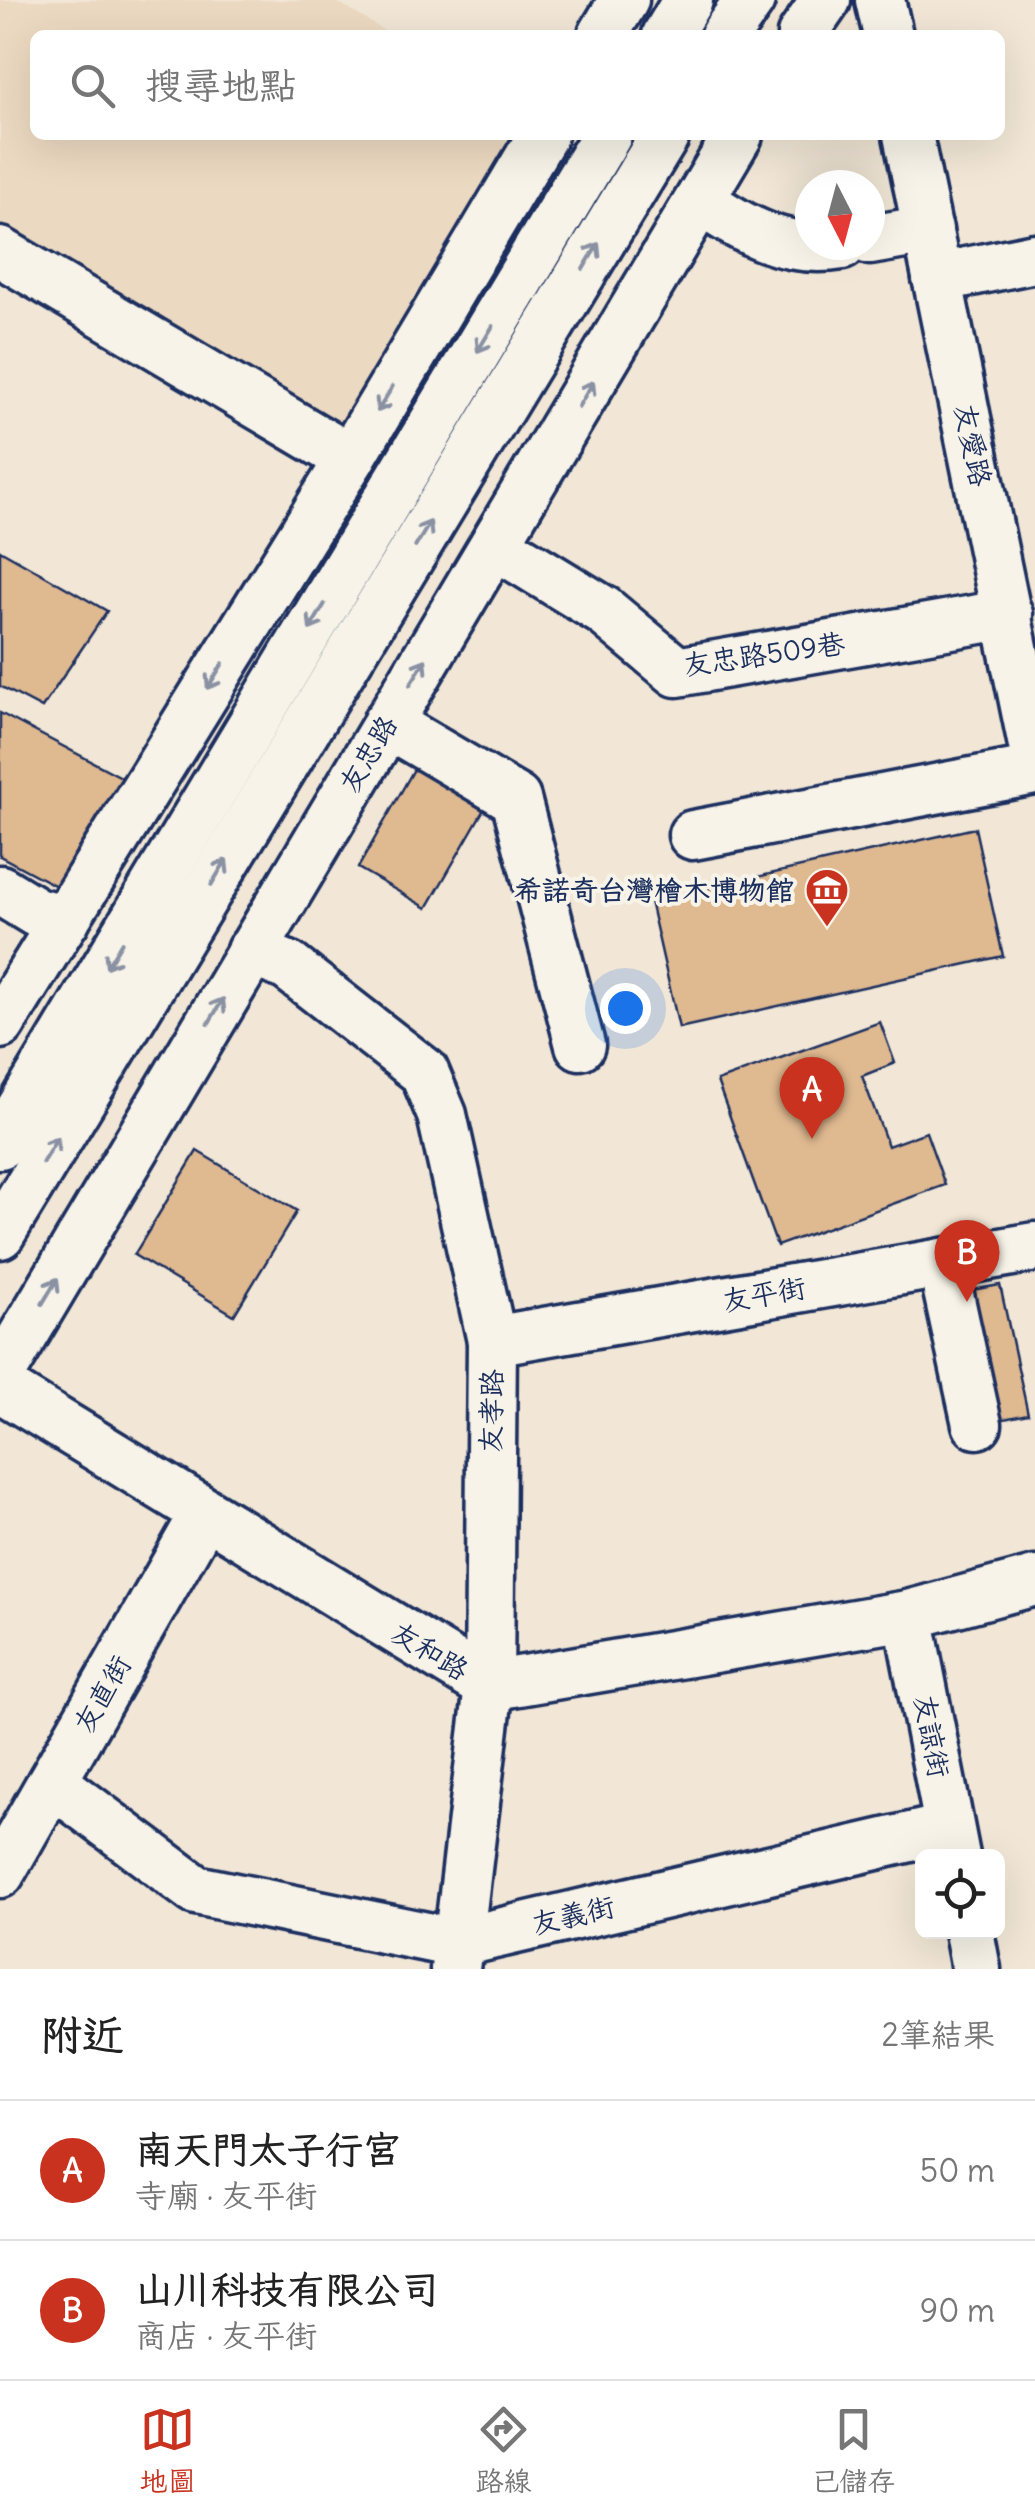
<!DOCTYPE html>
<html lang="zh-TW">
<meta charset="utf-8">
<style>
:root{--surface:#fff;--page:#f2f2f2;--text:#222;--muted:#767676;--line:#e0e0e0;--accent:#c8321e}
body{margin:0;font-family:Delius,"LXGW WenKai TC",sans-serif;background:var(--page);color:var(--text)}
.controls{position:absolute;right:30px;bottom:30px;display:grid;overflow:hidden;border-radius:15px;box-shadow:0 10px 40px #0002}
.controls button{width:90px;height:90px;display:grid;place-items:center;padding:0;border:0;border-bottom:2px solid var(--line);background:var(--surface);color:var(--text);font:50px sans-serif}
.compass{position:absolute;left:795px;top:170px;width:90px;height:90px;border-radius:50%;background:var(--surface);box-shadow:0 10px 40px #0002;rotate:174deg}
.you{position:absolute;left:625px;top:1008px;width:35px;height:35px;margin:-25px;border:8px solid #fff;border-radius:50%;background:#1a73e8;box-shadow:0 0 0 15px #1a73e833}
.badge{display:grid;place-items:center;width:65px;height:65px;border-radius:50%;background:var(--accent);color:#fff;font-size:32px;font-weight:700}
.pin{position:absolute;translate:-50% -82px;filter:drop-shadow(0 2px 5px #0008)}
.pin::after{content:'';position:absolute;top:52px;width:35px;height:30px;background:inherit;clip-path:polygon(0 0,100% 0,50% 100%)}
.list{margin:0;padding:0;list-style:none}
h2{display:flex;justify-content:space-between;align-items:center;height:130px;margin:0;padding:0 40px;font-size:42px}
h2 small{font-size:32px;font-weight:400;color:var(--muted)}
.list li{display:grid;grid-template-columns:65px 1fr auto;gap:30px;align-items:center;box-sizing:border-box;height:140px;padding:0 40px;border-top:2px solid var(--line)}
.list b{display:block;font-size:38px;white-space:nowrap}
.list p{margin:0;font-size:32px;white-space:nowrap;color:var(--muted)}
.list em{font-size:32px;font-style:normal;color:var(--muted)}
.icon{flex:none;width:55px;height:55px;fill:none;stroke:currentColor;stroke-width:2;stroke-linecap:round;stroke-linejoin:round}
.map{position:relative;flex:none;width:1035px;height:1969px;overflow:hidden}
.search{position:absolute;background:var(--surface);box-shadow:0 10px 40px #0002;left:30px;right:30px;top:30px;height:110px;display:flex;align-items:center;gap:25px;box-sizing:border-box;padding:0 35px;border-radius:15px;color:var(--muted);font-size:38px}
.sheet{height:410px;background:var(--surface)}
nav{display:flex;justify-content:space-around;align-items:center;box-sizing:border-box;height:140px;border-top:2px solid var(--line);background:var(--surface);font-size:28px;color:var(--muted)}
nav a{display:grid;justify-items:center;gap:5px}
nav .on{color:var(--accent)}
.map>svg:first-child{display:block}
</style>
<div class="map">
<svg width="1035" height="1969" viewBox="0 0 1035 1969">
<rect width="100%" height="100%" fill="#f2e7d6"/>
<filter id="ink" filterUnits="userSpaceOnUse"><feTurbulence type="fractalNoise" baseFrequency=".01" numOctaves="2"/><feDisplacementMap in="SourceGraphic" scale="20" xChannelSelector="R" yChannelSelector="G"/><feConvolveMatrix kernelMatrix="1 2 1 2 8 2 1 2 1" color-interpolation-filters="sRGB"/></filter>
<g filter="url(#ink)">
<path fill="#ecd9c1" d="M0,0H334L391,35H35V135H538L348,442L0,230Z"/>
<g fill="#dfb990" stroke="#1b2f5e" stroke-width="2.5">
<path d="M0,550L107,611L42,708L0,686Z"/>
<path d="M0,713L123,778L62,889L0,856Z"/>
<path d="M417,764L487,804L427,908L358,868Z"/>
<path d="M975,828L1003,956L679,1028L650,901Z"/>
<path d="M880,1022L895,1063L862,1076L888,1146L926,1132L945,1185L777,1246L717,1081Z"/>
<path d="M197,1151L297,1211L234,1315L134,1255Z"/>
<path d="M1000,1285L1028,1414L985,1423L955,1293Z"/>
</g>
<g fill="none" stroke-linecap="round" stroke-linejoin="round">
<defs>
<g id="minor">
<path d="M880,0L888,35"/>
<path d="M603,35L624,0"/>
<path d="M667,35L688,0"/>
<path d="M725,35L750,0"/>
<path d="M802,35L826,0"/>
<path d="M908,135L1035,755"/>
<path d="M700,200C744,231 787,254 842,245"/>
<path d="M870,240L928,230"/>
<path d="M0,252L350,459"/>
<path d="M937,278L1035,258"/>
<path d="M496,545L604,611L677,672L1008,614"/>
<path d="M387,723L516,799L580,1045"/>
<path d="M693,835L1035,770"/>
<path d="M0,890L36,912L65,920"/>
<path d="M251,951L288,966L424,1072L442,1115L492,1341L489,1686L455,1969"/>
<path d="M0,1024L350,459L543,135"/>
<path d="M0,1144L607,135"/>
<path d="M0,1234L665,135"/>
<path d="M942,1263L977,1424"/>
<path d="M492,1341L1035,1247"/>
<path d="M0,1375L738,135"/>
<path d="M0,1387L489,1686L908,1615L1035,1581"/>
<path d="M908,1615L955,1856"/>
<path d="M52,1782L196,1890L456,1943L949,1828"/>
<path d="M0,1873L204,1515"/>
<path d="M969,1932L976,1969"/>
</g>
</defs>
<use href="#minor" stroke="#1b2f5e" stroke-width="55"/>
<use href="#minor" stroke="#f7f3e8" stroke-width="48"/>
</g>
<defs><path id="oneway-shaft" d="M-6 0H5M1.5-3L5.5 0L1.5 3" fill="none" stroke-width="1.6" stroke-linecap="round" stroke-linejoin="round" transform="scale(2.5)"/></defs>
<g stroke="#8991a3">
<use href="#oneway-shaft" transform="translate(591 256) rotate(-59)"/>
<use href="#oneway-shaft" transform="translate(485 339) rotate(121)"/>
<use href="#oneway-shaft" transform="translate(586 394) rotate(-59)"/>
<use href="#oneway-shaft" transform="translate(385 399) rotate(121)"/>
<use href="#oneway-shaft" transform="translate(423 534) rotate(-59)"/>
<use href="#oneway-shaft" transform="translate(317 617) rotate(121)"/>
<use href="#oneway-shaft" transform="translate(418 672) rotate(-58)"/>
<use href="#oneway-shaft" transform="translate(215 676) rotate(122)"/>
<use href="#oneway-shaft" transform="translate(219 872) rotate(-59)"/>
<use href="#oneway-shaft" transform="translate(114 955) rotate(121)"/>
<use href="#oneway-shaft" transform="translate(216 1011) rotate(-59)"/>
<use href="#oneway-shaft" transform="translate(50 1150) rotate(-59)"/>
<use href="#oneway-shaft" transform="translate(50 1291) rotate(-59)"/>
</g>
</g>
<defs>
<symbol id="museum-pin" viewBox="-11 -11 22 30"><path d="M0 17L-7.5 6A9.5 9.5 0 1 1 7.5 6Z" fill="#c8321e" stroke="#f7f3e8"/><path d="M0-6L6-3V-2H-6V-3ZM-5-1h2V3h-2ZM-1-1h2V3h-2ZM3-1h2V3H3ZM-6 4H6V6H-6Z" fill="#fff"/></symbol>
</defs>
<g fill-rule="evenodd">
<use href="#museum-pin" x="802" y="865" width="50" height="68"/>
</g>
<g text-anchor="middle" stroke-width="8" stroke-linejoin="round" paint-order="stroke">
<g font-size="28" fill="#1b2f5e" stroke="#f7f3e8">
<text transform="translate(973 445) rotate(78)" y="10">友愛路</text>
<text transform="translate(764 654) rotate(-8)" y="10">友忠路509巷</text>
<text transform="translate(368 754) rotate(-59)" y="10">友忠路</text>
<text transform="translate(764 1294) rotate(-10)" y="10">友平街</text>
<text transform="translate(491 1411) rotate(-89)" y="10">友孝路</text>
<text transform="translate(430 1651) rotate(31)" y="10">友和路</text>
<text transform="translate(102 1694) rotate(-60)" y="10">友直街</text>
<text transform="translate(932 1736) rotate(79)" y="10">友諒街</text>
<text transform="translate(573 1915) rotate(-13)" y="10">友義街</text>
</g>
<g font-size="28" font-weight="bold" fill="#1b2f5e" stroke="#f7f3e8" text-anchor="end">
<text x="794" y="900">希諾奇台灣檜木博物館</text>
</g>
</g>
</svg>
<div class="controls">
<button><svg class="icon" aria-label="locate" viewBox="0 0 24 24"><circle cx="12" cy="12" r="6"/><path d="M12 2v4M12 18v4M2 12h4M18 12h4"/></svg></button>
</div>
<svg class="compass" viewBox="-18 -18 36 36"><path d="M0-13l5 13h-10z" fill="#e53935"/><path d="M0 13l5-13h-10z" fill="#767676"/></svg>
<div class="you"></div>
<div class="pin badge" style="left:812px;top:1139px">A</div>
<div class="pin badge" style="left:967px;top:1302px">B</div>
<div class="search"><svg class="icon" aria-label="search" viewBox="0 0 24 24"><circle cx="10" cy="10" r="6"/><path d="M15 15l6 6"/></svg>搜尋地點</div>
</div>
<section class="sheet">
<h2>附近<small>2筆結果</small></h2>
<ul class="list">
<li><span class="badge">A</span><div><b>南天門太子行宮</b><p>寺廟 · 友平街</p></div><em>50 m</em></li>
<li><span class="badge">B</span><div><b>山川科技有限公司</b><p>商店 · 友平街</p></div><em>90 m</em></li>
</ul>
</section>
<nav>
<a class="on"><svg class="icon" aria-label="map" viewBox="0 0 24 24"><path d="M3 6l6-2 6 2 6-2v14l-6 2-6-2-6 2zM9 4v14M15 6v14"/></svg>地圖</a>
<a><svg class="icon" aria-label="directions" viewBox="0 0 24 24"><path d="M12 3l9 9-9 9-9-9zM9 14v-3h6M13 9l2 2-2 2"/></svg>路線</a>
<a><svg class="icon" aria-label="saved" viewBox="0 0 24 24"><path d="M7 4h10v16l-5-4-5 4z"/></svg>已儲存</a>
</nav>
